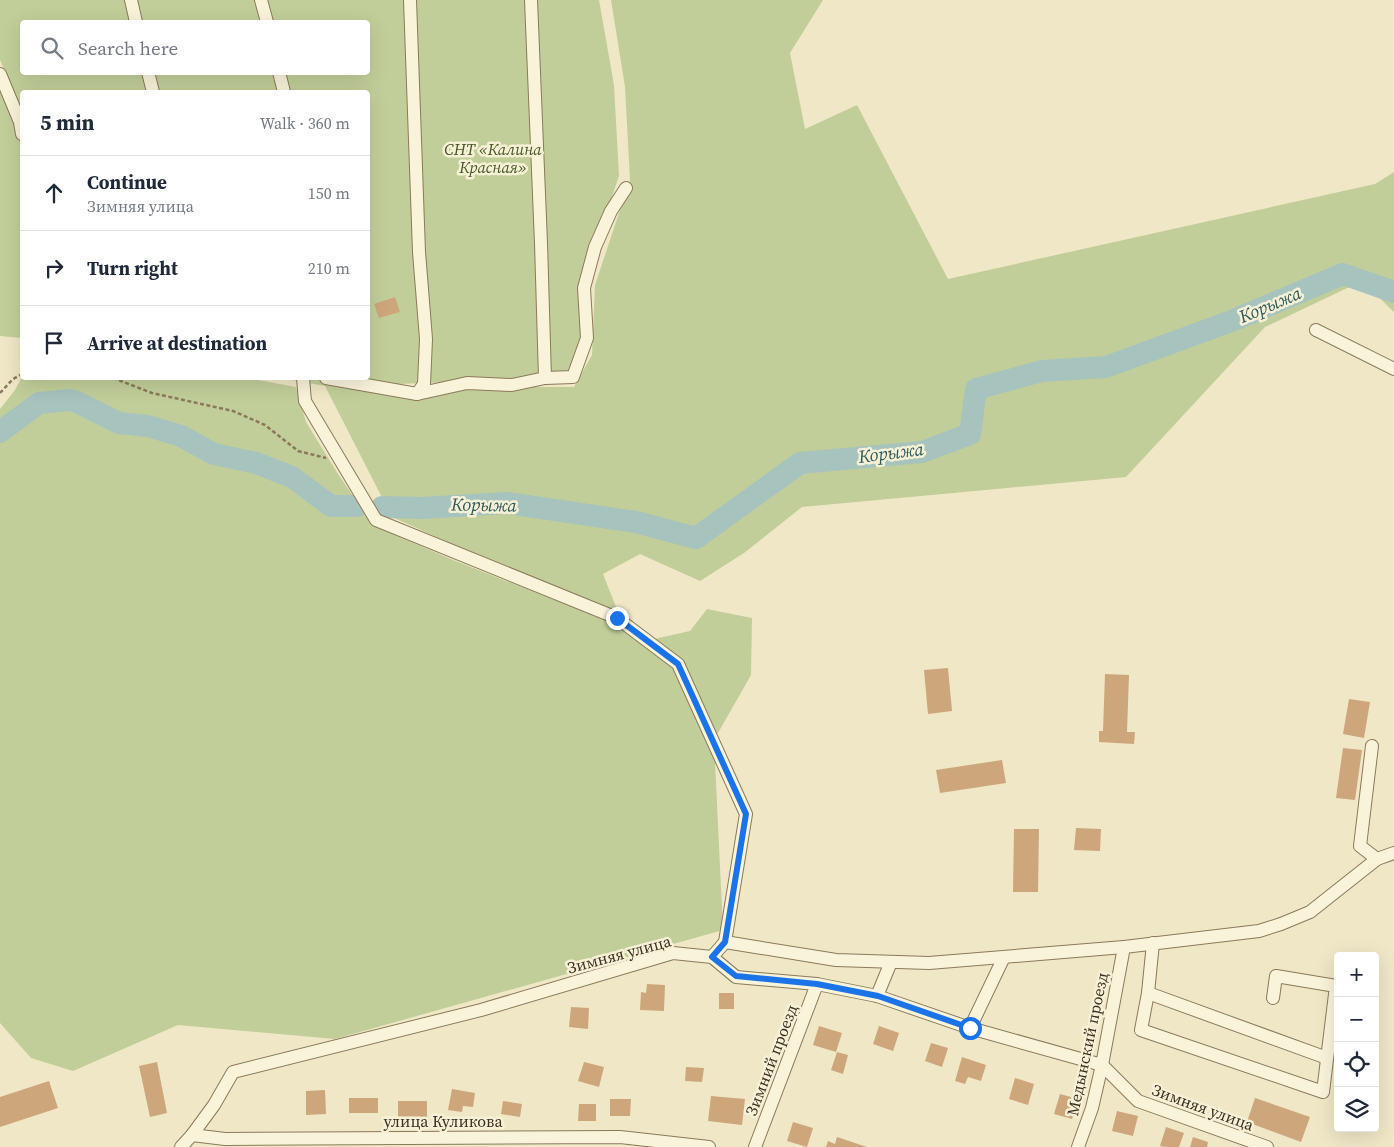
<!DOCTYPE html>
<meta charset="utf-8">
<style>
:root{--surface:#fff;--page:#f6f6f7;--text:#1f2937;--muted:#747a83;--line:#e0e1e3}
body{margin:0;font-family:"Source Serif 4",serif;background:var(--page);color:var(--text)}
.controls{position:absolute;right:15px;bottom:15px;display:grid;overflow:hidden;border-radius:5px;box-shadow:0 5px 20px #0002}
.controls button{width:45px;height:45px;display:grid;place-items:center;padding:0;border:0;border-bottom:1px solid var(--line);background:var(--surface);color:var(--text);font:25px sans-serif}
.stop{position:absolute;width:15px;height:15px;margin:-11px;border:4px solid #1a73e8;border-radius:50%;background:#fff}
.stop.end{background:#1a73e8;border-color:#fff;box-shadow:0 1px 5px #0008}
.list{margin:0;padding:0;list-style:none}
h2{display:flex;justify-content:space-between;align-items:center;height:65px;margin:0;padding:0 20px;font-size:21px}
h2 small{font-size:16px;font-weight:400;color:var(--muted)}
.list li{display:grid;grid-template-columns:32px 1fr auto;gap:15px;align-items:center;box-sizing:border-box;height:75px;padding:0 20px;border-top:1px solid var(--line)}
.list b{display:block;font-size:19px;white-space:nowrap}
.list p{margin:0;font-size:16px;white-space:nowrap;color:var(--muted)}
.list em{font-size:16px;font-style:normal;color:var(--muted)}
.icon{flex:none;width:28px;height:28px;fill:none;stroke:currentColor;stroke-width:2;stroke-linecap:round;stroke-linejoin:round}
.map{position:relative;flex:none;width:1394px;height:1147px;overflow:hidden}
.search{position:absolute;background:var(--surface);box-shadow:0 5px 20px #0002;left:20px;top:20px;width:350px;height:55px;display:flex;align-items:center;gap:12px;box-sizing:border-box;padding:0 18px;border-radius:5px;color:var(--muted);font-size:19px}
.panel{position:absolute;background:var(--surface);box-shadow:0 5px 20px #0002;left:20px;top:90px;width:350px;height:290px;border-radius:5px}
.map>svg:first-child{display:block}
</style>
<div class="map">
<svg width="1394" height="1147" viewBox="0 0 1394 1147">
<rect width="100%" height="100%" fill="#efe7c6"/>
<g fill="#c2ce99" fill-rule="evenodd">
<path d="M0,0H599L614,85L619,176L580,290L587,351L576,382H451L346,386L574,387L592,355L595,285L630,180L625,87L611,0H823L790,53L805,129L857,105L948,279L1375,184L1394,172V312L1362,281L1265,327L1126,477L802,507L744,553L700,581L640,554L603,574L618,612L512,571L392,517L325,386L281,378H368V92H22V109L0,60ZM22,22H368V72H22Z"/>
<path d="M0,83L22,140V338L0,336Z"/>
<path d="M22,377L247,378L296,387L306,422L338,474L374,526L453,560L654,639L690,631L707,609L752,618L751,675L714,740L723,930L335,1039L178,1025L73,1071L31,1058L0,1023V409L15,390Z"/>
</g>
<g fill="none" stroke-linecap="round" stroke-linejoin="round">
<g stroke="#a7c3bd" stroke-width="22">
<path d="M0,432L39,403L69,400L77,402L119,423L148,426L181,436L214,454L256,463L292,477L331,506H357"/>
<path d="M382,507L422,508L507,503L636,522L696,538L800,463L922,452L970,434L976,389L1042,371L1106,367L1234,320L1343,274L1394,292"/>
</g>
</g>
<g fill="#cea67b">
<path d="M395,297L400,312L379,318L374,304Z"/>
<path d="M948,668L952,711L928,714L924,670Z"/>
<path d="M1105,674L1129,675L1127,732H1135L1134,744L1099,742V731H1103Z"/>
<path d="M1349,699L1370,702L1364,738L1343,734Z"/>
<path d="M1343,748L1362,750L1355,800L1336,798Z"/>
<path d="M1002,760L1006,783L940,793L936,770Z"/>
<path d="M1076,828L1101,829L1100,851L1074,850Z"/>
<path d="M1014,829H1039L1038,892H1013Z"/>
<path d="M647,984L665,985L664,1011L640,1010L641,992L646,993Z"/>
<rect x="719" y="993" width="15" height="16"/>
<path d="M571,1007L589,1008L588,1029L569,1027Z"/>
<path d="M819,1026L842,1033L836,1052L813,1045Z"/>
<path d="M879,1026L899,1033L893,1051L873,1044Z"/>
<path d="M931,1043L948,1048L942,1067L925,1061Z"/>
<path d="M837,1052L848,1055L843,1074L831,1070Z"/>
<path d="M962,1057L986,1065L981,1081L968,1077L965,1084L955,1081Z"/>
<path d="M157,1062L167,1113L150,1117L139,1066Z"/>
<path d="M584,1062L604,1067L599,1087L578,1081Z"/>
<path d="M686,1067L704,1068L702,1082L685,1081Z"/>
<path d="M1015,1078L1034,1084L1028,1105L1009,1099Z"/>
<path d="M49,1081L58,1108L0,1127V1097Z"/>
<path d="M452,1089L475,1093L473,1107L463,1106L462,1112L448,1110Z"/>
<path d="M325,1090L326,1114L306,1115V1091Z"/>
<path d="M1060,1094L1078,1099L1072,1119L1054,1114Z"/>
<path d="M711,1096L745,1099L742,1125L708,1121Z"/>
<rect x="349" y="1098" width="29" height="15"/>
<path d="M1255,1098L1310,1117L1301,1142L1247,1122Z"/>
<path d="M610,1099H631L630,1116H610Z"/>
<rect x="398" y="1101" width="29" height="16"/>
<path d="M503,1101L522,1104L520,1117L501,1114Z"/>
<path d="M579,1104H596V1121H578Z"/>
<path d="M1117,1111L1138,1116L1133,1136L1112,1131Z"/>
<path d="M793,1122L813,1128L807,1147L787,1141Z"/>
<path d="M1166,1127L1184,1133L1179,1147H1165L1160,1146Z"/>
<path d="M837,1137L867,1147H826L828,1141L835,1144Z"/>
<path d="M1193,1137L1208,1142L1207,1147H1190Z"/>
</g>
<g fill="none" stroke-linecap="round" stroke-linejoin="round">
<defs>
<g id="minor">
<path d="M131,0L136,22"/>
<path d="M261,0L267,22"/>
<path d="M148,72L153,92"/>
<path d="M279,72L284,92"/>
<path d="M0,74L20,122L22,134"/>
<path d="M1316,330L1394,369"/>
<path d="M303,378L305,401L376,520L617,618L678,664L746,814L725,942"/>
<path d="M326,378L417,394L424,384L426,339L419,252L410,0"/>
<path d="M545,378L573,377L587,338L584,288L595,247L611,211L626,188"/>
<path d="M417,394L467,383L512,385L545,378L541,243L531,0"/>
<path d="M1372,746L1360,846L1377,859"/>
<path d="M1153,943L1148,993L1141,1030L1323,1092L1336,986L1276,976L1273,998"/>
<path d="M712,957L725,942L836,960L929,963L1124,947L1259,931L1281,924L1310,912L1377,859L1394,853"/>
<path d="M1148,993L1327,1058"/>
<path d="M877,996L891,962"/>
<path d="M970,1028L1004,957"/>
<path d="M192,1135L214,1105L233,1072L481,1010L673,953L712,957L736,977L817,984L877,996L970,1028L1102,1065L1138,1101L1267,1147"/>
<path d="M181,1147L192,1135L225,1139L620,1137L709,1147"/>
<path d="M755,1147L817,984"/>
<path d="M1078,1147L1092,1108L1102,1065L1124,947"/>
</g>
</defs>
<use href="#minor" stroke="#8b795b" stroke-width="14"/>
<g stroke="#8b795b" stroke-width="2.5" stroke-dasharray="4 2.5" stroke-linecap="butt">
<path d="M113,378L152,393L233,411L265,425L298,451L326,458"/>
<path d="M0,393L13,379L22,374"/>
</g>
<use href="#minor" stroke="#f9f3da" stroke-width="12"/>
</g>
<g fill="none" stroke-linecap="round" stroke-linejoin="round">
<path stroke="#1a73e8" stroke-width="6" d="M617,618L678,664L746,814L725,942L712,957L736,976L817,984L878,996L970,1028"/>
</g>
<g text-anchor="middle" stroke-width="5" stroke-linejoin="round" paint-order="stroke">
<g font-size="16" font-style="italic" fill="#465825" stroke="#f6f0d6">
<text x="493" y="155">СНТ «Калина<tspan x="493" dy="18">Красная»</tspan></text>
</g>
<g font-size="16" fill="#3b2f1f" stroke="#f6f0d6">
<text transform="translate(619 954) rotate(-15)" y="6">Зимняя улица</text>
<text transform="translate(1087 1044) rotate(-78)" y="6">Медынский проезд</text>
<text transform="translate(771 1060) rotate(-69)" y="6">Зимний проезд</text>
<text transform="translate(1203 1107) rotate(20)" y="6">Зимняя улица</text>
<text x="443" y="1127">улица Куликова</text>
</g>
<g font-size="18" font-style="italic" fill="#2e595b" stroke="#f6f0d6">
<text transform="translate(1270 305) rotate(-23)" y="6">Корыжа</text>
<text transform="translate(891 453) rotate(-7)" y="6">Корыжа</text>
<text transform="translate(484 505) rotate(1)" y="6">Корыжа</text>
</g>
</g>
</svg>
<div class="controls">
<button>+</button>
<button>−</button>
<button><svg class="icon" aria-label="locate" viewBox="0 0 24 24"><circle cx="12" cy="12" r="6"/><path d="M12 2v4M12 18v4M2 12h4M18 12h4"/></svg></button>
<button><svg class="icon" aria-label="layers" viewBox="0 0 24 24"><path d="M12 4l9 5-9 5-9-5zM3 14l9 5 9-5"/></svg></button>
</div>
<div class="stop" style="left:970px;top:1028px"></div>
<div class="stop end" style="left:617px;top:618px"></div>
<div class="search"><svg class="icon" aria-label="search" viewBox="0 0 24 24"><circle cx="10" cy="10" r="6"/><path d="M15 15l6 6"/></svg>Search here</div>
<section class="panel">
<h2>5 min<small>Walk · 360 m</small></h2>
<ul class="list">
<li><svg class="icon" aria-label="ahead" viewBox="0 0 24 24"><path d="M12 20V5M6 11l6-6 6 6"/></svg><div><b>Continue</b><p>Зимняя улица</p></div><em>150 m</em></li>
<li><svg class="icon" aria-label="right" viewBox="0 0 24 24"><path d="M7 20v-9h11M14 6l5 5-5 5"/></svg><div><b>Turn right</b></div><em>210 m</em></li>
<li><svg class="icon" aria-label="arrive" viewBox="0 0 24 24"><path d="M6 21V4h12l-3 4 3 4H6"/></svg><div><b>Arrive at destination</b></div></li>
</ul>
</section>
</div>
